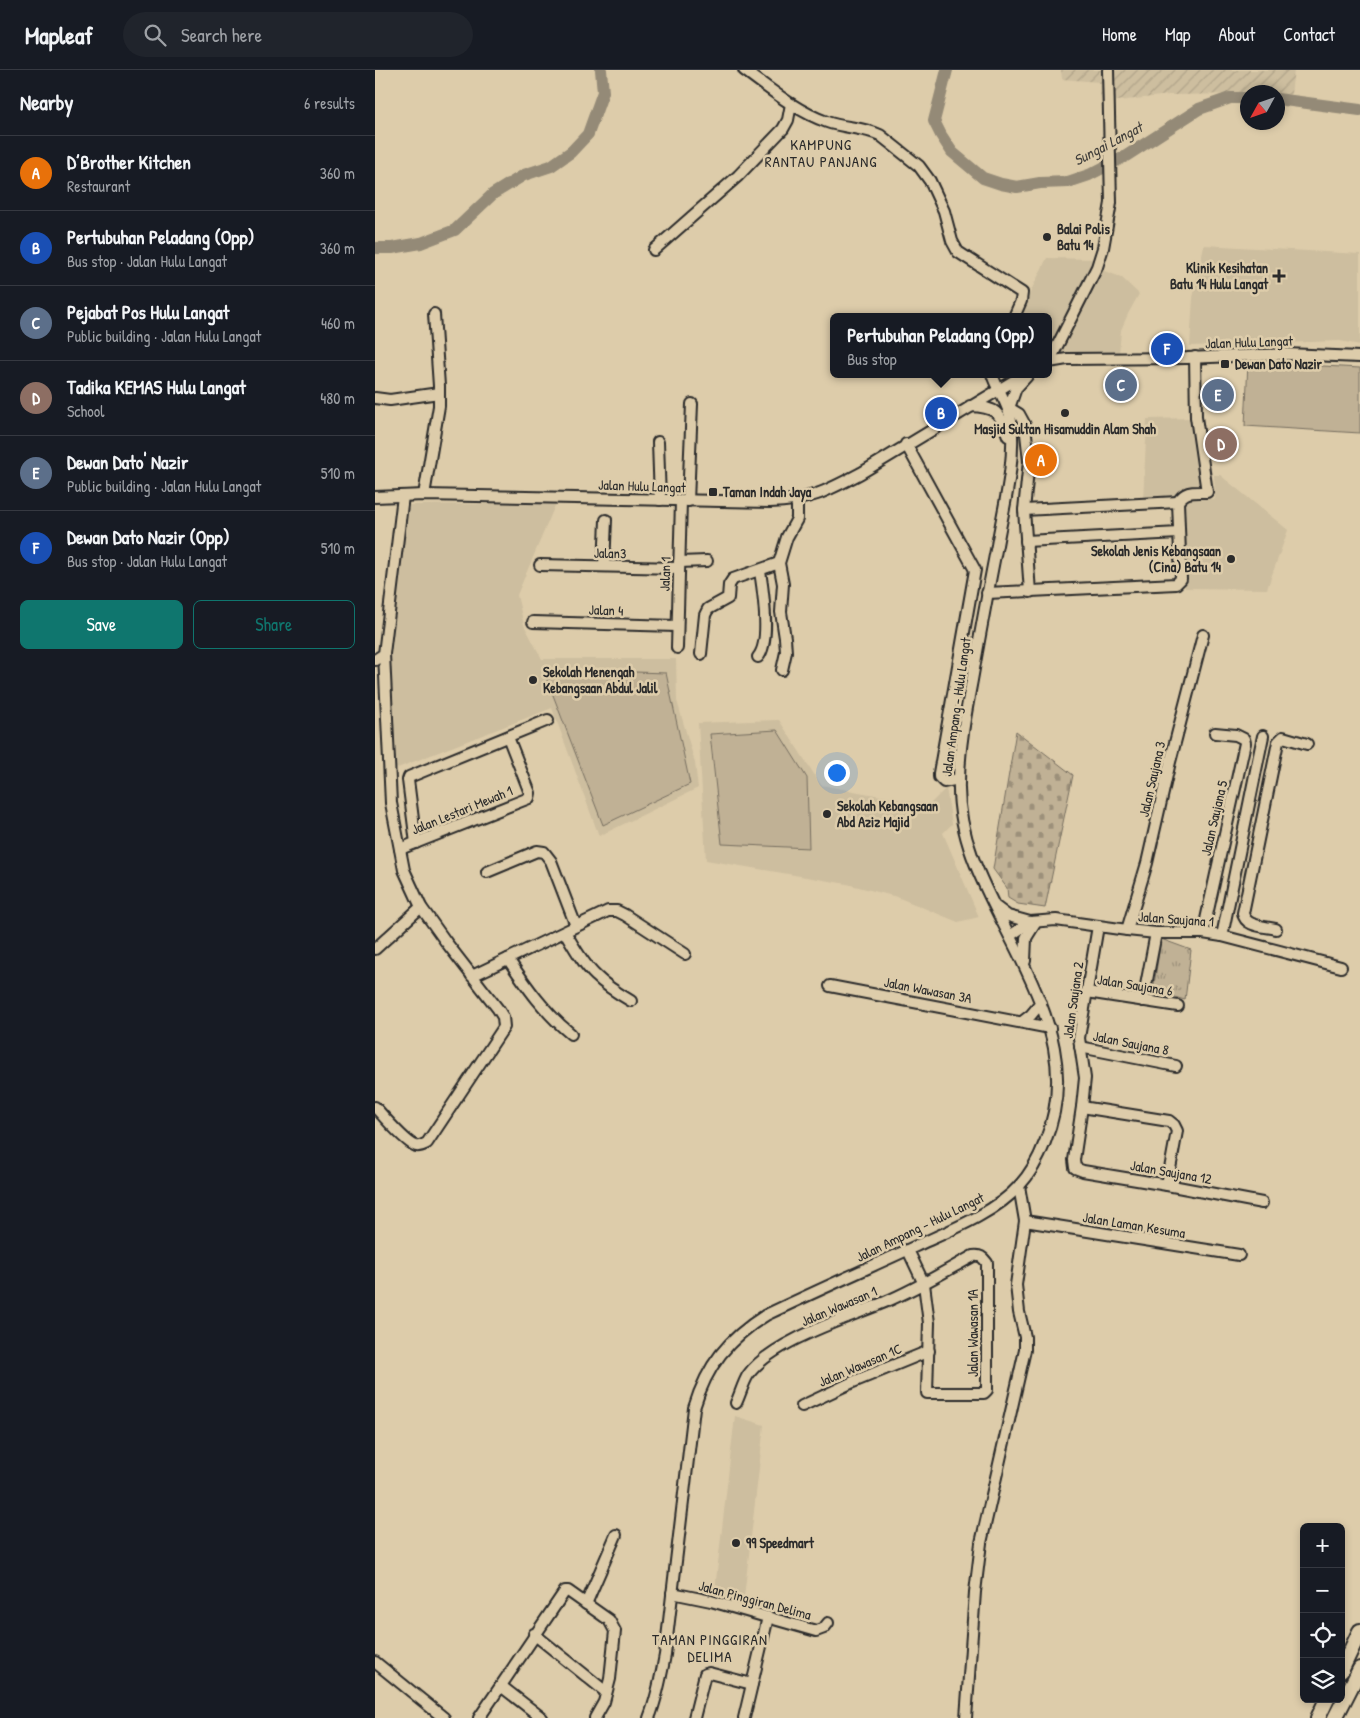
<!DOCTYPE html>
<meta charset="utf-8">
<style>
:root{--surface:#171b24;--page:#20242c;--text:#f1f3f6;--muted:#9ea1a6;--line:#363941;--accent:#0f766e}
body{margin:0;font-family:"Patrick Hand",sans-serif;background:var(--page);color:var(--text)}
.controls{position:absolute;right:15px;bottom:15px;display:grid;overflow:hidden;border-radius:8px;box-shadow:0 2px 8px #0003}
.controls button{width:45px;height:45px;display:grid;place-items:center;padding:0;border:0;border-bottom:1px solid var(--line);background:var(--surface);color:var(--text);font:25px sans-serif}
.compass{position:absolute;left:865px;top:15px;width:45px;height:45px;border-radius:50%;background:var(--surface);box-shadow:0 2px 8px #0003;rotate:230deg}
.you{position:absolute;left:461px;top:702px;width:18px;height:18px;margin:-12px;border:4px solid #fff;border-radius:50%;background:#1a73e8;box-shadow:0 0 0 8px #1a73e833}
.badge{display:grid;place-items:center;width:32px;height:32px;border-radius:50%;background:var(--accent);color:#fff;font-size:16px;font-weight:700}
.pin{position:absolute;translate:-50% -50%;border:2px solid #fff;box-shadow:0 1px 5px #0006}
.popup{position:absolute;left:455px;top:243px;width:222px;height:65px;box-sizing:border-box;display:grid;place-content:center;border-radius:8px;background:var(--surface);filter:drop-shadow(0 1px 4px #0005);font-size:16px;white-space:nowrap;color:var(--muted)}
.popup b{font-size:19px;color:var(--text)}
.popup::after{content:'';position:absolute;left:50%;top:100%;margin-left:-10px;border:10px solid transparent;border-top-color:var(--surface)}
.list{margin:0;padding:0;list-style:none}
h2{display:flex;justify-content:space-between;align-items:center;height:65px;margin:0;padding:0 20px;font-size:21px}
h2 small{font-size:16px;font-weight:400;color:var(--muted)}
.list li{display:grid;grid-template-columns:32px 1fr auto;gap:15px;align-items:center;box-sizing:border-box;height:75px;padding:0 20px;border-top:1px solid var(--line)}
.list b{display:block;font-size:19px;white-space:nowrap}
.list p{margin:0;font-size:16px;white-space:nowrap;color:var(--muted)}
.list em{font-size:16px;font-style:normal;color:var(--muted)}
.actions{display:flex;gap:10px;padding:15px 20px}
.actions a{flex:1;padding:11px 0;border:1px solid var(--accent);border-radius:8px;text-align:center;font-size:18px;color:var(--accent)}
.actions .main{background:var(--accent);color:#fff}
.icon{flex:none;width:28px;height:28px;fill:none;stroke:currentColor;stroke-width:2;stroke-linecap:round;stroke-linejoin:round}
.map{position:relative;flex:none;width:985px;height:1648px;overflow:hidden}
header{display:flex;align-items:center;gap:30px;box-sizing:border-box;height:70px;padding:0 25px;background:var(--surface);border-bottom:1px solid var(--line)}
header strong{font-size:24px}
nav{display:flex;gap:28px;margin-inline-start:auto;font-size:18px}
.search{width:350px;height:45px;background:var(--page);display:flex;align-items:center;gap:12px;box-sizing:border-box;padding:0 18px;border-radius:28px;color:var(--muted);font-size:19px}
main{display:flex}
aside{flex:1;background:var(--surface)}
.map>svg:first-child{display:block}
</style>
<header>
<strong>Mapleaf</strong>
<div class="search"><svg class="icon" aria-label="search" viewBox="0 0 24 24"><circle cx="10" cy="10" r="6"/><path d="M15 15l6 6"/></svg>Search here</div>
<nav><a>Home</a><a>Map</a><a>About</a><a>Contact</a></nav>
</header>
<main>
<aside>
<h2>Nearby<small>6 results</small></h2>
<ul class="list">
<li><span class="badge" style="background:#e8710a">A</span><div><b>D’Brother Kitchen</b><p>Restaurant</p></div><em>360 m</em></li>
<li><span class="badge" style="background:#1a4fb4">B</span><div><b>Pertubuhan Peladang (Opp)</b><p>Bus stop · Jalan Hulu Langat</p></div><em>360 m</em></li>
<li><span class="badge" style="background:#5c6f8a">C</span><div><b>Pejabat Pos Hulu Langat</b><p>Public building · Jalan Hulu Langat</p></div><em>460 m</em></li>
<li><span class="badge" style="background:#8d6e63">D</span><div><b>Tadika KEMAS Hulu Langat</b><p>School</p></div><em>480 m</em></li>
<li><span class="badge" style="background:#5c6f8a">E</span><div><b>Dewan Dato' Nazir</b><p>Public building · Jalan Hulu Langat</p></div><em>510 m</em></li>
<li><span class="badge" style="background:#1a4fb4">F</span><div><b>Dewan Dato Nazir (Opp)</b><p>Bus stop · Jalan Hulu Langat</p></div><em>510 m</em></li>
</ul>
<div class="actions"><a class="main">Save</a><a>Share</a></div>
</aside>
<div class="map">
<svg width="985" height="1648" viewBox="0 0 985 1648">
<defs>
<pattern id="industrial-furrows" width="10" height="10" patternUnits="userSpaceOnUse" patternTransform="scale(1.25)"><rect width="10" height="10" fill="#cdbe9f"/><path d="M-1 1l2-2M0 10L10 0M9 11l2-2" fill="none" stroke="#b0a389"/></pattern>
<pattern id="grass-tufts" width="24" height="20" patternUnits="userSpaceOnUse" patternTransform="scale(1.25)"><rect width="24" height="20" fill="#c0b195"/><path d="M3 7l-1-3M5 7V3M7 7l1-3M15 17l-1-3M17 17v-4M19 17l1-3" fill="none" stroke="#9c907a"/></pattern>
<pattern id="cemetery-stones" width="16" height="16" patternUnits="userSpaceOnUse" patternTransform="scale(1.25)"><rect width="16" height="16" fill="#c0b195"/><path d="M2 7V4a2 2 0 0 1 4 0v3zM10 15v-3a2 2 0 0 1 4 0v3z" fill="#9c907a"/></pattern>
</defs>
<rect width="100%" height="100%" fill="#dca"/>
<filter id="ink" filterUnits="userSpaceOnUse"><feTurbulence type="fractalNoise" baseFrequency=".02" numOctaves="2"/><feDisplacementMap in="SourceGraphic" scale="10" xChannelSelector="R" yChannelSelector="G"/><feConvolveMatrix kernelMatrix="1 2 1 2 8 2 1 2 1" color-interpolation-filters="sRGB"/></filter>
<g filter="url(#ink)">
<g fill="#cdbe9f">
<path d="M829,175L985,184V275L965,271L815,276L818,228Z"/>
<path d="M672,188L720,189L718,197L746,207L764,224L753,244L746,260L744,285L674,288V247H643Z"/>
<path d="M819,348L829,420H808L804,430L768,431L772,349Z"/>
<path d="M839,405H845L913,460L892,519L810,518L808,434L812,429H840Z"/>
<path d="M181,433L142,525L149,555L167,589H301L302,631L320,693L323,718L224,766L177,638L20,699L14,584L31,435Z"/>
<path d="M404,650L446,715L554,735L571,718L577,754L568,763L604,847L583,852L522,827L472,814L331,790L323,653Z"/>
<path d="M360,1346L389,1355L368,1536L339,1528Z"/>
</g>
<path fill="url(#industrial-furrows)" d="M686,0H919L916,24H903L902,22H872V24L794,25L726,33L724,12L687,9Z"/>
<path fill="url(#grass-tufts)" stroke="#766e60" d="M786,869L816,880L810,930L778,921Z"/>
<path fill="url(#cemetery-stones)" stroke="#766e60" d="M641,661L698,705L670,838L643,834L633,828L632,818L618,799Z"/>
<g fill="#c0b195" stroke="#766e60">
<path d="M873,292L985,298V363L870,356Z"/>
<path d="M168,599L291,603L315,714L228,755Z"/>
<path d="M402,660L432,708L434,778L347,774L335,664Z"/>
</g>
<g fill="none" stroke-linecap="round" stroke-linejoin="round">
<g stroke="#948a77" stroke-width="12">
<path d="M572,0L559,51L566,65L577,82L608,108L626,114L642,117L665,113L693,112L714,105L751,86L824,39L855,28H872"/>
<path d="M902,29L985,40"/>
<path d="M0,178H17L46,173L80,160L118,124L149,105L176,96L196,82L213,64L228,22L226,0"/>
</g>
<defs>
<g id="minor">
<path d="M369,0C395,19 421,41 452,52C469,58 488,57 505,65L544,96L555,111L569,141L577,171L583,182L647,223L646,231L639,247"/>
<path d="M279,180L363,106L408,59L413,50L416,34"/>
<path d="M674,292L692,289L812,288L911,284L985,287"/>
<path d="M674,292L722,197L728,178L736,133L733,0"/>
<path d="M0,328L15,330L64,323"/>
<path d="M595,336C621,337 625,342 633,366"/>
<path d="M634,338L644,344L650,355L654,391L649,440L655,522"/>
<path d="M634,338L641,318L652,306"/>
<path d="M283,372L285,430"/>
<path d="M531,374L600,500L564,703V707L569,712L584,709"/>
<path d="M49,425L64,336V316L59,244"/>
<path d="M0,427L49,425L395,432C434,431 452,421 486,403L650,304"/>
<path d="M313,431L317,334"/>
<path d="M649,440L803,432"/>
<path d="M651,471L804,463"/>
<path d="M304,492L332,491"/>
<path d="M165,495L304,498"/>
<path d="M229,496L231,450"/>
<path d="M612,523L801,514L806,509L803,432C810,420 819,422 832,422L821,347L820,287"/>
<path d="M158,552L302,556"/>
<path d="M302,578L306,431"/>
<path d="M326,584L330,545L333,539L353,528L354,515L358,509L404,493"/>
<path d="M383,587C396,572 388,520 385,501"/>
<path d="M0,590L9,584L28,426"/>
<path d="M407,600L411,582L410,568L406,542L408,514L404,493L412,467L422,449V429"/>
<path d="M41,773L33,710L34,707L173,650"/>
<path d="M25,779L154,728L155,723L133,667"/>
<path d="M112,802L162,781L169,782L176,791L201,856"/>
<path d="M621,837L633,846L655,852"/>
<path d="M723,856L704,968L710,1008L707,1037L699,1090L700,1098L708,1101L792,1115L887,1133"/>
<path d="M901,859C889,856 870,857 868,843L903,672L908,667L932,674"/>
<path d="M752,860L772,793L795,692L828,565"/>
<path d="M190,862C199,877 208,894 221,906C231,916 244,924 256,931"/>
<path d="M828,863L870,673L869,669L861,665L840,663"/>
<path d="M635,866L655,852L681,850L752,860L781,863H828L847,866L966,897"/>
<path d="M847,866L888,666"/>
<path d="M0,879L46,837"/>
<path d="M133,889C152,917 170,943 196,964"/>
<path d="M650,891L651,868L661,852"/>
<path d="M97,906L233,841H242L250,845L310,884"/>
<path d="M455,916L675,958"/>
<path d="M712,922L803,936"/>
<path d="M768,931L781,863"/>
<path d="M647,952L656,945L666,933"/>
<path d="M705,977L801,996"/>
<path d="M0,1037C8,1046 31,1073 41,1076C45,1077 48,1075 52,1073L129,957L128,947L123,939L71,872L46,837L29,800L16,733L9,584"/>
<path d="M707,1037L794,1051L799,1055L802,1061L792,1115"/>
<path d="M650,1151L864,1185"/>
<path d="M361,1333C365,1325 368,1313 373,1305C397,1271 472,1248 510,1232C541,1219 569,1202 598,1186C605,1185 608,1187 612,1193V1320L609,1323H552L554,1253L549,1214L533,1180"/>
<path d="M427,1336L478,1312L554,1281"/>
<path d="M297,1523L336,1531L441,1561L449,1558L453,1553"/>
<path d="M211,1534L241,1465"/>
<path d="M159,1564L231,1622"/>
<path d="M0,1592L69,1648"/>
<path d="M126,1616L167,1648"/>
<path d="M104,1648L190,1521H193L234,1550L240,1561L235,1609L229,1632L220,1648"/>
<path d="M274,1648C282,1628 286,1607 290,1585L319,1338C332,1295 353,1269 391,1245C441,1221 491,1199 541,1176C574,1161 620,1143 644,1116C656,1103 664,1088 670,1072C697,1005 675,949 645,887C618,831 582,776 584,712C584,678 591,643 597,610C605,565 613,520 622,475C629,435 641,392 636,351C634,333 622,321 617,304"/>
<path d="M319,1648L330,1604L334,1603L377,1614"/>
<path d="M369,1648L393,1547"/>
<path d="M591,1648L600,1522L606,1473L650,1280V1267L644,1242L641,1215L650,1151L644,1116"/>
</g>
<g id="highway">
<path d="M966,1601L985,1561"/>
<path d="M943,1648L952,1629"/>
<path d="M960,1648L985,1599"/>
</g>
</defs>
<use href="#minor" stroke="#2b2b2b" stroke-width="14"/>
<use href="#highway" stroke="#2b2b2b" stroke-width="18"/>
<use href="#minor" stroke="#dca" stroke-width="10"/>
<use href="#highway" stroke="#dca" stroke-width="14"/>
</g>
</g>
<g fill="#2b2b2b" stroke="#dca" stroke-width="2">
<circle cx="672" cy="167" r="5"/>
<path d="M901.5 198.5h5v5h5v5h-5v5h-5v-5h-5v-5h5z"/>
<rect x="845" y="289" width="10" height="10" rx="2.5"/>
<circle cx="690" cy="343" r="5"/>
<rect x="333" y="417" width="10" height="10" rx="2.5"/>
<circle cx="856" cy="489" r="5"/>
<circle cx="158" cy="610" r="5"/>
<circle cx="452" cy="744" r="5"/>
<circle cx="361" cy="1473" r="5"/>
</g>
<g text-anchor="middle" stroke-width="5" stroke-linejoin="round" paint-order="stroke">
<g font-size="14" font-weight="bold" fill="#2b2b2b" stroke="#dca" text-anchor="start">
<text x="682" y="164">Balai Polis<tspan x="682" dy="16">Batu 14</tspan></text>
<text x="893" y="203" text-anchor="end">Klinik Kesihatan<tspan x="893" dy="16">Batu 14 Hulu Langat</tspan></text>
<text x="860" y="299">Dewan Dato Nazir</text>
<text x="690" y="364" text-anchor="middle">Masjid Sultan Hisamuddin Alam Shah</text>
<text x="348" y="427">Taman Indah Jaya</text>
<text x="846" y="486" text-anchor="end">Sekolah Jenis Kebangsaan<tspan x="846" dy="16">(Cina) Batu 14</tspan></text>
<text x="168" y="607">Sekolah Menengah<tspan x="168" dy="16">Kebangsaan Abdul Jalil</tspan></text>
<text x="462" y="741">Sekolah Kebangsaan<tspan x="462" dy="16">Abd Aziz Majid</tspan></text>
<text x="371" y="1478">99 Speedmart</text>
</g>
<g font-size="14" fill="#2b2b2b" stroke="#dca">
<text transform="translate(874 272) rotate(-2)" y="5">Jalan Hulu Langat</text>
<text transform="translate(267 416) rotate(2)" y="5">Jalan Hulu Langat</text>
<text transform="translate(235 483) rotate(1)" y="5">Jalan3</text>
<text transform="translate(290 504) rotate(-88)" y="5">Jalan 1</text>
<text transform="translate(231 540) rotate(2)" y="5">Jalan 4</text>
<text transform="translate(581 637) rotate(-82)" y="5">Jalan Ampang - Hulu Langat</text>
<text transform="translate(777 709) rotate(-77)" y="5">Jalan Saujana 3</text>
<text transform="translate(87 740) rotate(-22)" y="5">Jalan Lestari Mewah 1</text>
<text transform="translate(839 748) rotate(-77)" y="5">Jalan Saujana 5</text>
<text transform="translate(801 849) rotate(4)" y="5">Jalan Saujana 1</text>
<text transform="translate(760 915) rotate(9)" y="5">Jalan Saujana 6</text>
<text transform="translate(553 920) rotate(11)" y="5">Jalan Wawasan 3A</text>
<text transform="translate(698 930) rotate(-82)" y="5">Jalan Saujana 2</text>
<text transform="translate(756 973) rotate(11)" y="5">Jalan Saujana 8</text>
<text transform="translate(796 1102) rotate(10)" y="5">Jalan Saujana 12</text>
<text transform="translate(759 1155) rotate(9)" y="5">Jalan Laman Kesuma</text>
<text transform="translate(545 1157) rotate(-26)" y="5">Jalan Ampang - Hulu Langat</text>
<text transform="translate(464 1236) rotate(-23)" y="5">Jalan Wawasan 1</text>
<text transform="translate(598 1263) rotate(-90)" y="5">Jalan Wawasan 1A</text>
<text transform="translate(485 1295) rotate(-23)" y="5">Jalan Wawasan 1C</text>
<text transform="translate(380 1530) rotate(15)" y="5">Jalan Pinggiran Delima</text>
</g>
<g font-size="15" font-style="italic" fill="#403e3a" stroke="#dca">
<text transform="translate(733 74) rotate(-28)" y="5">Sungai Langat</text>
</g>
<g font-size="15" letter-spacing="1" fill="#2b2b2b" stroke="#dca">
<text x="446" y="80">KAMPUNG<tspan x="446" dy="17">RANTAU PANJANG</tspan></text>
<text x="335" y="1575">TAMAN PINGGIRAN<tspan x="335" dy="17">DELIMA</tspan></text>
</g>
</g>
</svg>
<div class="controls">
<button>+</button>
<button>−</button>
<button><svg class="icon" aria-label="locate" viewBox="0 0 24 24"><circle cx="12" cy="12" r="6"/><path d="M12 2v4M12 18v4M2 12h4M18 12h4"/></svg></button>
<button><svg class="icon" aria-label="layers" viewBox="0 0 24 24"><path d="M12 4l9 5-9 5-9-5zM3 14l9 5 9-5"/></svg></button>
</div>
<svg class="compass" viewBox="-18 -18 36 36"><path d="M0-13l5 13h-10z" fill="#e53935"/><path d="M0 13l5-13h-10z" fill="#9ea1a6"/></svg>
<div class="you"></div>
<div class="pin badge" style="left:666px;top:390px;background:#e8710a">A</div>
<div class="pin badge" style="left:566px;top:343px;background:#1a4fb4">B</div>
<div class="popup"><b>Pertubuhan Peladang (Opp)</b>Bus stop</div>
<div class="pin badge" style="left:746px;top:315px;background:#5c6f8a">C</div>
<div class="pin badge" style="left:846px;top:374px;background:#8d6e63">D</div>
<div class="pin badge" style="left:843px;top:325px;background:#5c6f8a">E</div>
<div class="pin badge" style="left:792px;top:279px;background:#1a4fb4">F</div>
</div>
</main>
